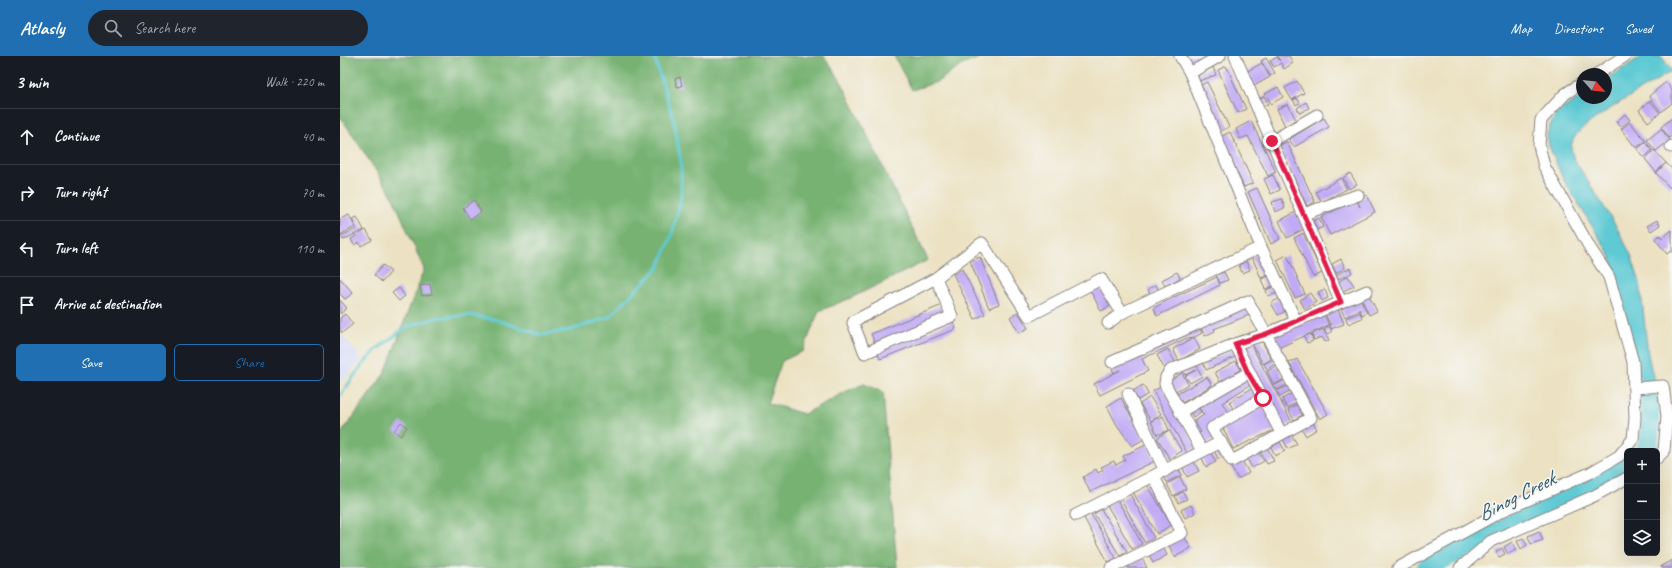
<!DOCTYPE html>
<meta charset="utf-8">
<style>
:root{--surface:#171b24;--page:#20242c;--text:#f1f3f6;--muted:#9ea1a6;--line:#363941;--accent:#1f6fb2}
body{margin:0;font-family:Caveat,sans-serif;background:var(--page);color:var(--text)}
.controls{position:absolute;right:12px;bottom:12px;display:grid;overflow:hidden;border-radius:6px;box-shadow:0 4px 16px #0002}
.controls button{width:36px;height:36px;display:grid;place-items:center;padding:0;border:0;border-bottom:1px solid var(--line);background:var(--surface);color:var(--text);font:20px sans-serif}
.compass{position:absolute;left:1236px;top:12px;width:36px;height:36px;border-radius:50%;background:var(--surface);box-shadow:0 4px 16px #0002;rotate:117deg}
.stop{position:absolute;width:12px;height:12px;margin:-9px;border:3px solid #e11d48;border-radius:50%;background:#fff}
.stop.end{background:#e11d48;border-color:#fff;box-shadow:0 1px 4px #0008}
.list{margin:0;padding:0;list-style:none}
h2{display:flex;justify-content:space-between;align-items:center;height:52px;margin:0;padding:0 16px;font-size:17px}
h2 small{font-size:13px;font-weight:400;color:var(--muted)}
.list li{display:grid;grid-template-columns:26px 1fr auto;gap:12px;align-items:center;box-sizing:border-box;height:56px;padding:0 16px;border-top:1px solid var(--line)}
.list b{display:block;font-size:15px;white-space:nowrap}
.list em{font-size:13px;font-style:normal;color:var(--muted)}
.actions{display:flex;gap:8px;padding:12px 16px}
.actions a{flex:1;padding:9px 0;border:1px solid var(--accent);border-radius:6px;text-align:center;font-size:14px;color:var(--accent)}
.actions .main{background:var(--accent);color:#fff}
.icon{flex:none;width:22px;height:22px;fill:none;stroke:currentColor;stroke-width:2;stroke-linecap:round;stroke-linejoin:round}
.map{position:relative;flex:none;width:1332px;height:512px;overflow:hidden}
header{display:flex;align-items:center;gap:24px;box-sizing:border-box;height:56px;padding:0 20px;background:var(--accent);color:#fff}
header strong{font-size:19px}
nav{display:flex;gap:22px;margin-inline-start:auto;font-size:14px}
.search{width:280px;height:36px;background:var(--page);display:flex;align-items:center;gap:10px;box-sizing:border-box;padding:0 14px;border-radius:22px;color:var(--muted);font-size:15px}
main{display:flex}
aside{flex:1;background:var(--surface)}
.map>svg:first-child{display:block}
</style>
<header>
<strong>Atlasly</strong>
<div class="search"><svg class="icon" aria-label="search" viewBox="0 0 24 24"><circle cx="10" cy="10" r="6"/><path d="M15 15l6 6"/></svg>Search here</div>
<nav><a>Map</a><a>Directions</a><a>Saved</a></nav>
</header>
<main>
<aside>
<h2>3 min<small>Walk · 220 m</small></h2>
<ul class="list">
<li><svg class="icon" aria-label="ahead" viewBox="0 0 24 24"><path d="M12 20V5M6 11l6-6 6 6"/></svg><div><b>Continue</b></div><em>40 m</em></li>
<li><svg class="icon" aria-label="right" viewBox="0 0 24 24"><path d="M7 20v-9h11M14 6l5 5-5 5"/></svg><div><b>Turn right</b></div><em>70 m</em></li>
<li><svg class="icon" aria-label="left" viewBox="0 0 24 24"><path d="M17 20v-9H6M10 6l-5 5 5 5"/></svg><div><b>Turn left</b></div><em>110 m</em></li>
<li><svg class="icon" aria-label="arrive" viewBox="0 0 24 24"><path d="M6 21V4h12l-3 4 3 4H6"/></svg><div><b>Arrive at destination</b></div></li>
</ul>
<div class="actions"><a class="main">Save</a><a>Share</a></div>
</aside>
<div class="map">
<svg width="1332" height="512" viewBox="0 0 1332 512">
<rect width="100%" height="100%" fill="#f6f6f2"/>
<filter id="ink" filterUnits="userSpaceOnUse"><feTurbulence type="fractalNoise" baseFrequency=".025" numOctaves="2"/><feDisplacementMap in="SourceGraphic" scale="8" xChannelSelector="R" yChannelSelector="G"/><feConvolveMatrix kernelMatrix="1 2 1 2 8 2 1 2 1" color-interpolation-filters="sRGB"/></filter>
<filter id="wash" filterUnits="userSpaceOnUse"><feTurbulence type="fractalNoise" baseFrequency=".012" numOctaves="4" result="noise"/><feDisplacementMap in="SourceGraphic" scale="16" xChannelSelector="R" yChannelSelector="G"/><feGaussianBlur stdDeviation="0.9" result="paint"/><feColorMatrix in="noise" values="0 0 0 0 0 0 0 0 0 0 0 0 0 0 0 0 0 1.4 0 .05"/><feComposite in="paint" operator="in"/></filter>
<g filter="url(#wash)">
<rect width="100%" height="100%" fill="#ece2c3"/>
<path fill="#d2d9f9" d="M0,277L22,303L0,327Z"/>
<g fill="#77b272" stroke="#4c6a56">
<path d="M0,0H484L502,27L588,204L513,241L479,255L463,295L442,305L427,347L464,358L507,335L524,328L543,336L557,512H0V379L45,317L84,213L52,139L0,60Z"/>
<path d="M554,0H644L622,9L597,26L572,34Z"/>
</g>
<path fill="#5ecad4" stroke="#407688" d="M1302,0H1321L1332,15C1313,27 1242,66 1234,82C1230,89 1231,95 1234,103L1276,170L1291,199L1300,227L1308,299L1314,325L1297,327L1300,323L1277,225L1270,199L1223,123L1209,90L1207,78L1212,65L1218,56L1242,40V42H1266V24Z"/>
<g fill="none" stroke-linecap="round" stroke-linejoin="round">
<path stroke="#5ecad4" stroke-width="3" d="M0,340L19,313L36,294L66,271L95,262L130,259L157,264L202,279L231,274L269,261L319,211L332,178L341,142V108L334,65L314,0"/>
<g stroke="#5ecad4" stroke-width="19">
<path d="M1304,395C1314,383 1309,360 1309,345"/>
<path d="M1086,512L1287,409"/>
</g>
</g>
<g id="blocks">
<g fill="#c1aaf5">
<path d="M847,0H869L848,11L843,2Z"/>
<path d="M937,0H949L953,7L944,13L941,7L934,11L930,5L937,1L940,5Z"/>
<path d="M926,2L935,17L930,20L921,5Z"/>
<path d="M922,7L930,21L914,30L906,16Z"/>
<path d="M886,10L906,53L898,57L878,14Z"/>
<path d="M873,11L876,19L859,25L857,17Z"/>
<path d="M340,21L342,30L337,31L335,23Z"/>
<path d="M957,25L964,37L952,44L945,32Z"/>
<path d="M867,26L889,71L879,76L858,31Z"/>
<path d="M1326,26L1332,34V47L1321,56L1309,40Z"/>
<path d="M938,31L943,41L931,48L925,38Z"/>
<path d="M924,40L928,48L921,51L918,44Z"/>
<path d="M957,42L960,47L956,49L953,44Z"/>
<path d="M1310,45L1320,57L1308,66L1299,54Z"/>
<path d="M966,46L969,52L960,57L957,52Z"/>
<path d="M948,48L956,64L945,70L937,53Z"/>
<path d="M1285,58L1290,64L1281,71L1276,66Z"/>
<path d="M984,62L989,71L954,91L949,83Z"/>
<path d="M1332,62V80L1329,82L1321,71Z"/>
<path d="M911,65L936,116L928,120L908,80L900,83L896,73Z"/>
<path d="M1290,66L1306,85L1296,92L1281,73Z"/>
<path d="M1321,73L1330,84L1316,95L1307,84Z"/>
<path d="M890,76L913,127L904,131L880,81Z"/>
<path d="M947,86L975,146L967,150L939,89Z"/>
<path d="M1306,86L1312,94L1304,102L1297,93Z"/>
<path d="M1314,94L1326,107L1316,116L1305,103Z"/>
<path d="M1326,107L1332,113V129L1330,132L1316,117Z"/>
<path d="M1010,117L1017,128L1009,133L1003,122Z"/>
<path d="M933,119L940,134L931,138L924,123Z"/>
<path d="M1001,122L1007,133L982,146L976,136Z"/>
<path d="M917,132L940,183L931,188L908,136Z"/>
<path d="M1027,139L1035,156L990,179L981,161L1017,144L1020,151L1017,144Z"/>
<path d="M942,143L945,152L935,156L932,146Z"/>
<path d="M134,144L141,156L130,163L123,152Z"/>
<path d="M956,156L964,173L947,182L939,165Z"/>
<path d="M9,159L15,171L0,179V163Z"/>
<path d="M17,161L24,174L3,184L1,180L16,173L17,174L12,163Z"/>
<path d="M979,162L983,171L977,174L973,165Z"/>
<path d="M1317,164L1320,169L1311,175L1307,170Z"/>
<path d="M26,174L32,184L21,190L19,186L14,189L11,183Z"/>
<path d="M1332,174V197L1331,195L1327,198L1315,183L1320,179L1322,182Z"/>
<path d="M963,177L982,217L973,221L954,182Z"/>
<path d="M922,197L931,218L921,222L912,201Z"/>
<path d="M947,199L965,238L955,242L937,204Z"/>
<path d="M640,201L659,248L649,252L630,205Z"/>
<path d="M1001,203L1005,212L996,217L992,208Z"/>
<path d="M906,205L910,214L902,217L899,209Z"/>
<path d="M43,209L51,216L42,226L34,219Z"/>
<path d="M1010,212L1012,217L999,223L996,219Z"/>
<path d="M622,213L645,258L635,263L613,218Z"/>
<path d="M837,216L840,222L825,230L822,224Z"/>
<path d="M884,216L888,224L880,227L876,219Z"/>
<path d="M932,219L936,229L925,233L921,223Z"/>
<path d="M1008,220L1014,230L1003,235L998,226Z"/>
<path d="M877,221L880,229L817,260L814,252L834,241Z"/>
<path d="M0,222L13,237L5,243L0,238Z"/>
<path d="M90,228L92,238L82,240L80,230Z"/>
<path d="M759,229L770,250L761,255L750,234Z"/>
<path d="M816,229L819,235L810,239L808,233Z"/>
<path d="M936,230L938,237L928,240L926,234Z"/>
<path d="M59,232L65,240L59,245L52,237Z"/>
<path d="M985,233L988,242L982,245L978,236Z"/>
<path d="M970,237L976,246L965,253L960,244Z"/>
<path d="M1028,238L1037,255L1029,259L1021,242Z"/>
<path d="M940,242L947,254L938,259L931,247Z"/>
<path d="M1020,242L1027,256L1022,259L1019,252V254L1005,261L1000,251Z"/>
<path d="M0,244L7,252L0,258Z"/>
<path d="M605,248L610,259L536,290L531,278Z"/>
<path d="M904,249L909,259L874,273L875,275L865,280L860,269Z"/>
<path d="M997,250L1004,268L991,273L990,269L992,268L990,269L984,255Z"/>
<path d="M678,256L688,272L679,277L670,261Z"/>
<path d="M1020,256L1022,262L1008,268L1006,262Z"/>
<path d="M5,258L13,268L2,277L0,274V262Z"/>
<path d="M984,259L989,269L938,292L933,281Z"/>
<path d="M613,265L616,273L540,303L537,296Z"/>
<path d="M858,269L862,277L855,281L847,282L802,303L808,315L760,339L754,328L780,314L774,317L770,308Z"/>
<circle cx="988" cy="274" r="3.5"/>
<path d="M983,273L989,284L985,286L982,281L974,284L972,278Z"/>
<path d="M971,278L973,285L967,287L964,280Z"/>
<path d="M854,282L860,293L839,305L833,293Z"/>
<path d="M921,283L931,303L923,308L912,287Z"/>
<path d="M910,287L952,366L944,371L902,292Z"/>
<path d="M828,293L835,306L824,312L817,299Z"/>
<path d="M892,294L895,301L866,314L863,307Z"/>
<path d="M934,303L936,308L927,313L924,308Z"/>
<path d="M957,303L988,358L980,363L949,307Z"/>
<path d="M896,305L902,315L880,326L875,316Z"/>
<path d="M855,307L862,320L850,327L845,320L856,314L845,319L842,313Z"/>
<path d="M937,310L944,323L934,329L927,315Z"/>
<path d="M842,317L848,328L836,335L830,325Z"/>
<path d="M908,319L913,327L882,347L889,357L869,370L876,382L864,389L857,378L861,376L854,365L864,359L857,349Z"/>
<path d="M867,321L872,329L842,347L837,338Z"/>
<path d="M945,324L948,328L937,334L934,330Z"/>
<path d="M803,329L808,338L798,344L793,335Z"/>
<path d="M950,329L953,334L940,341L937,335Z"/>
<path d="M822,330L856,391L847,397L813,335Z"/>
<path d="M914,331L919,340L895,356L889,346Z"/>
<path d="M953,337L958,346L947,352L942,343Z"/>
<path d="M810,341L821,358L811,365L823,360L829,374L817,379L811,365L800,348Z"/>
<path d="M781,342L804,383L792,390L777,369L767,350Z"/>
<path d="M855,348L861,356L853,361L848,353Z"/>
<path d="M959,348L964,358L954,364L948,353Z"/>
<path d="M923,349L934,374L893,393L881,368Z"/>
<path d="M61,366L67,371L61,380L54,375Z"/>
<path d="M972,366L977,373L966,380L962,373Z"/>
<path d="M829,374L842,395L830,403L817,382Z"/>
<path d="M950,376L957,388L948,393L942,381Z"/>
<path d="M940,386L945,395L935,400L931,391Z"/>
<path d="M808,388L815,405L750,436L743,421L756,413L758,417L763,414L761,411L774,405L776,409L785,404L783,400Z"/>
<path d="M880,389L885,400L878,403L873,392Z"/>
<path d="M926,389L934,405L927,408L919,393Z"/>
<path d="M916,393L924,405L912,412L905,399Z"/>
<path d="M870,395L876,406L866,411L861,400Z"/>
<path d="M901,403L909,417L898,423L890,410Z"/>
<path d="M853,404L859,415L847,421L842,410Z"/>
<path d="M838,412L842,419L827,426L823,420Z"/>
<path d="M840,421L846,433L833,440L827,428Z"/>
<path d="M807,428L831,469L817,478L793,436Z"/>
<path d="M843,436L847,443L838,447L835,440Z"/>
<path d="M790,438L814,482L805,487L781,443Z"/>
<path d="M777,443L802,488L792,493L767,449Z"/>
<path d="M851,449L855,457L845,462L841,454Z"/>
<path d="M761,453L787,496L780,500L754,458Z"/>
<path d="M751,458L776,502L768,506L744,462Z"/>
<path d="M1199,475L1203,484L1191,488L1188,480Z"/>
<path d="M844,480L851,492L835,501L828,488Z"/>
<path d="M1183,482L1187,489L1181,493L1177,485Z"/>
<path d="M1172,486L1176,494L1168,498L1164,491Z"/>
<path d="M822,489L827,499L813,507L808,496Z"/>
<path d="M1162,492L1165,498L1159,501L1156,496Z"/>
<path d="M802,502L807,512H788L787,510Z"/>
<path d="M1332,504V512H1322L1321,510Z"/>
</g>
</g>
</g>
<g filter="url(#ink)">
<use href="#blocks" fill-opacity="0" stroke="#87827f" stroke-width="1"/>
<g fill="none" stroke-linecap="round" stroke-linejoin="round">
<defs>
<g id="minor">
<path d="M840,0L850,17"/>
<path d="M880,0L850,17L921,191L956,265"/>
<path d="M895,0L1001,246"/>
<path d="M1257,18L1285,0"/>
<path d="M932,85L977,59"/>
<path d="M1331,91L1332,90"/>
<path d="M964,158L1018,139"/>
<path d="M596,222L514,265L513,267L525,297L612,260L596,222L642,187L689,260L761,223L782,257"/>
<path d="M768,267L782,257L921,191"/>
<path d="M895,288L941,377"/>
<path d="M772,306L908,245L971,362L892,405L872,372L923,342"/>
<path d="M1294,332L1323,330L1327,360L1324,395L1317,402"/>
<path d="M788,338L825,415"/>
<path d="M840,356L908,317"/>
<path d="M862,395L825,328L826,321L831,314L895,288L926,278L1027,235"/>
<path d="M736,459L881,386"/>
<path d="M771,512L842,477L814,421"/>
<path d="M1058,512L1162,455L1250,417L1279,400L1293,383L1295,362L1293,306L1269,221L1250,192L1204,110L1199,89L1201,64L1225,38L1242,27"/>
<path d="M1120,512L1151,485L1254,440L1287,422"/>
</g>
</defs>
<use href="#minor" stroke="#87827f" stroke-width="13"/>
<use href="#minor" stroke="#fff" stroke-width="11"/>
</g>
</g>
<g fill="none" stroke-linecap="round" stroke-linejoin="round" filter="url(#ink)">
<path stroke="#e11d48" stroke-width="5" d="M923,342L908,317L895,288L926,278L1001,246L932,85"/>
</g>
<g text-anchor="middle" stroke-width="3" stroke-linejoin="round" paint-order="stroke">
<g font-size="21" font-style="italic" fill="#375d71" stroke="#f6f6f2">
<text transform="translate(1176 440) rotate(-27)" y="7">Binog Creek</text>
</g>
</g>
</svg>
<div class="controls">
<button>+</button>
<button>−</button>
<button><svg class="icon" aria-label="layers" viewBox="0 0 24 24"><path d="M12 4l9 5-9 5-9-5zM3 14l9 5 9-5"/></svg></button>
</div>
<svg class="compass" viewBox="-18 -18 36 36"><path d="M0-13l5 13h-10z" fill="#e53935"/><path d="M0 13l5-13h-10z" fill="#9ea1a6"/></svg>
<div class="stop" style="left:923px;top:342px"></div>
<div class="stop end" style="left:932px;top:85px"></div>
</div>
</main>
